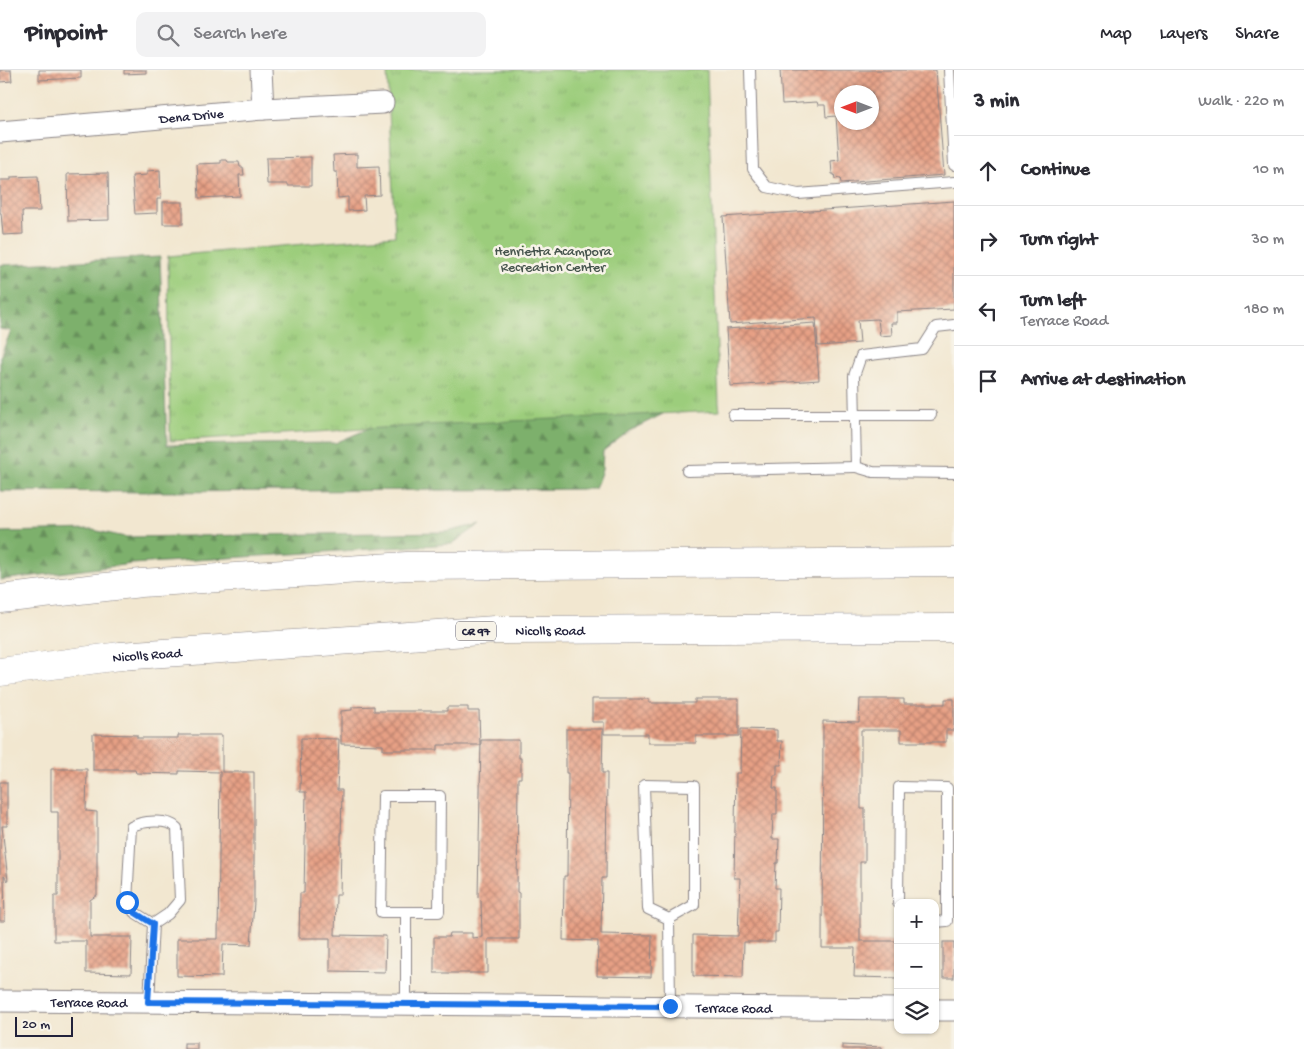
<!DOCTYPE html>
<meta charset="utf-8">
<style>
:root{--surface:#fff;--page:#f2f2f3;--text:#2b2b33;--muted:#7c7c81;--line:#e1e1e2}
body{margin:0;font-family:"Gochi Hand",sans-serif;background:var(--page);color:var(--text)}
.controls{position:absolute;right:15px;bottom:15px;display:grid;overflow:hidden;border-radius:10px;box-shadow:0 1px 4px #0004}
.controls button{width:45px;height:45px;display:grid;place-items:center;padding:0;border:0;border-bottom:1px solid var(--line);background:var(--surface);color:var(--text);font:25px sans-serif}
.compass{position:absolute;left:834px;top:15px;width:45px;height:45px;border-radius:50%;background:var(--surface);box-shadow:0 1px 4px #0004;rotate:270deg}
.scale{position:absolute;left:15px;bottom:12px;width:58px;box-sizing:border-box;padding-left:5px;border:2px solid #22223b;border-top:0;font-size:14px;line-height:18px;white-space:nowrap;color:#22223b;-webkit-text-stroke:4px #f7f3e8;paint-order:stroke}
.stop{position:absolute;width:15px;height:15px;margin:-11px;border:4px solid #1a73e8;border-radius:50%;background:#fff}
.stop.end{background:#1a73e8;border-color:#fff;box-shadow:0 1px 5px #0008}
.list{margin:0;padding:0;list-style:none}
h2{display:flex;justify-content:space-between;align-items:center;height:65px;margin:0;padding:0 20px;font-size:21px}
h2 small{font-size:16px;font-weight:400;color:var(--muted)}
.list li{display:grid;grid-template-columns:32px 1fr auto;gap:15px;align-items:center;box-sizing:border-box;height:70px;padding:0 20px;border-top:1px solid var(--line)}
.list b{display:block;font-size:19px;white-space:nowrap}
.list p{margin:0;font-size:16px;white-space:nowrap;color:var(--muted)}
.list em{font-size:16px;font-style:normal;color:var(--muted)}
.icon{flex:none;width:28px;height:28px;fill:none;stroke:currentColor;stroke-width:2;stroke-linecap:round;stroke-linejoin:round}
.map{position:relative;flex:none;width:954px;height:979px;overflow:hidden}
header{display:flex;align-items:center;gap:30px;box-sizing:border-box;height:70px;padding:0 25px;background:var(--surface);border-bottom:1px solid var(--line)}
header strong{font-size:24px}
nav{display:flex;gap:28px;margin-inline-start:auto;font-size:18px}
.search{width:350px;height:45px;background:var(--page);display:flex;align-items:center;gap:12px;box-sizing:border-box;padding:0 18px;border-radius:10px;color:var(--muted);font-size:19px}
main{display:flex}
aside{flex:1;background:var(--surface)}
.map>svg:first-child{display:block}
</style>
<header>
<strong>Pinpoint</strong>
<div class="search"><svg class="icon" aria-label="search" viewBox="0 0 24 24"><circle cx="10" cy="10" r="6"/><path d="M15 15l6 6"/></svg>Search here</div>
<nav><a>Map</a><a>Layers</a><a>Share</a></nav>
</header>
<main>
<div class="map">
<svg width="954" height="979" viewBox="0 0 954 979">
<defs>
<pattern id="forest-firs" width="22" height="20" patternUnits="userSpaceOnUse" patternTransform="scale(1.25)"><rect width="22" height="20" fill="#7db06c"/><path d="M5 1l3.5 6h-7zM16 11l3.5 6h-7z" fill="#668f5a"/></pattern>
<pattern id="park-tufts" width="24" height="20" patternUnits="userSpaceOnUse" patternTransform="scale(1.25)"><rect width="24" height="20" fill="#9ccd7c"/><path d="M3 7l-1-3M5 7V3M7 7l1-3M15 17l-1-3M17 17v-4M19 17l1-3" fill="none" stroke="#86b06c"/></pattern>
<pattern id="building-cross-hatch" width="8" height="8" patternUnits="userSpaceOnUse" patternTransform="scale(1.25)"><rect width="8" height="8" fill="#e7a085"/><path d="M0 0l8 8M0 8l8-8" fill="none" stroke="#bb826e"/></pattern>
</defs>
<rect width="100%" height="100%" fill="#f7f3e8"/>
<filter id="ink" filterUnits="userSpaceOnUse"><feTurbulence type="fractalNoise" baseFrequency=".02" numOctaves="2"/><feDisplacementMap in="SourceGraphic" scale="10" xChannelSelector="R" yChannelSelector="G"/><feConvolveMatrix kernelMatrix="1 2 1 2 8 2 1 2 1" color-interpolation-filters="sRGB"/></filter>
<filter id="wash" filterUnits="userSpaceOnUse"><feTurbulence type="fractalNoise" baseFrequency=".0096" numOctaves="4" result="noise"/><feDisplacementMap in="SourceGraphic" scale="20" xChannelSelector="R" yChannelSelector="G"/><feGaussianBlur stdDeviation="1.12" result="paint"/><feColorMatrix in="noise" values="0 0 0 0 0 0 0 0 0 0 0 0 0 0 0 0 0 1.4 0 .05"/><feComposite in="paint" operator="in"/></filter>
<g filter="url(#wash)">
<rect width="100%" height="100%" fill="#f2e7d0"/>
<g fill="url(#forest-firs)" stroke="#506954">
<path d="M160,187L167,375L335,373L389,350L663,344L629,361L603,381L602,400L595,419L154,422L0,421V287L11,261L0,259V195Z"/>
<path d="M481,454L452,474L132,494L0,510V462L93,460L125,467L446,462Z"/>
</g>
<path fill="url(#park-tufts)" stroke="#5f785c" d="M387,0H707L719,334L720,341L429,355L170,371L168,186L395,166Z"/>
<g id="blocks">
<g fill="url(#building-cross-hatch)" fill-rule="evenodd">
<path d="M0,0H11L12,11L0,12Z"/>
<path d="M39,0H81V8L39,10Z"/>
<path d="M124,0H146V3L124,4Z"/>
<path d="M780,0H936L944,105L841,113L840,108L835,109L834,104H832L831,91L839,90L836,46L826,47L825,35H818L817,32L782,34ZM842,22H872V52H842Z"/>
<path d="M357,84V97L379,96L380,125L364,126L365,140L348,141V127L338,128L337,102H334L333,85Z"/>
<path d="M311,87V116H288V114H267L266,88Z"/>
<path d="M221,90H227L228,92H239L240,97H243L244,105H239L240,126L199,128L197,94L221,93Z"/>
<path d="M160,100L161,129H157V143L135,144L132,106L147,105V101Z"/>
<path d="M108,103L109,150L68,151L67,104Z"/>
<path d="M38,106L40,141H22L23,164L3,165L1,143H0V110H11V107Z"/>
<path d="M954,131V239L897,242V253H891L892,265L880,266L878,249L858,250L860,273L818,276L816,248L730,254L723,147Z"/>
<rect x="163" y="132" width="20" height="22"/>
<path d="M815,253L819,310L730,316L726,259Z"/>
<path d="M592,629H649V633H695V629H739V666H696V673H648V664H604V652H592Z"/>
<path d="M860,629H904V634H945V629H954V660H946V672H901V660H861V739H865V792H860V871H898V908L854,907L855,878H822L823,651L859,652Z"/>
<path d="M374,636V641H447V637H468V641H479L480,675H438V680H383V675L341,674V641L352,640V637Z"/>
<path d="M566,659H603L602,703H607L606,808H602L601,864L652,865L651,907L597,906L598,871L563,870L564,806H567L568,703H566Z"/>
<path d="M741,659L777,660V671H782L781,695H777V705H774L773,718H777V744H773L772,769H779L778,793H776L775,818H779L778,862H775V872H744L743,907L693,906V865L738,866L740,808H734L736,703H740Z"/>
<path d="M93,664L137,665V668H178V665H222V702H254V832L251,875L223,874L222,907L177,906V869H218L220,702L179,701V704L136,703L135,700H93Z"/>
<path d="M301,668L339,669L337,720H342L340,825H336L335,865L386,866L385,902L330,901V868H299L300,823H304L306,722H300Z"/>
<path d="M481,670H519V688H521V708H518L517,822L519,823V869H488V903H434V867H449L450,863H472V868L482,867L481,830L478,827Z"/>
<path d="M51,699H87L86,741L97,742V825L90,830V867H132L131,904L86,903V871H54V826H58V742H51Z"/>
<path d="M0,712H7V756H2L8,811L4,806L5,851H0Z"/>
<rect x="943" y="872" width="11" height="36"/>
<rect x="184" y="973" width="13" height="6"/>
<path d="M842,975L882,977V979H842Z"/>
</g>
</g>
</g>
<g filter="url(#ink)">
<use href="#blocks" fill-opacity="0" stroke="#8a8486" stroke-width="1"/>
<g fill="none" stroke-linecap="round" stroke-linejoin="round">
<defs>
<g id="lane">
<path d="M750,0L753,99L767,117L798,124L954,112"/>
<path d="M949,0L954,95"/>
<path d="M954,255L936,257L922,279L861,286L854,306L856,397L873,402L954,403"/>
<path d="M733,345H931"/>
<path d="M687,401L856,397"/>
<path d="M898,833L899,717L947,718V851L935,852"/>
<path d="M406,842H381L383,726H440L439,842H406V934"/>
<path d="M669,849L648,839L644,715L694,716V835L669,849L670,936"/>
<path d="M149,932L153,854L168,844L180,830L177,758C168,748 141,751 131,757L127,832L134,842L153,854"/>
</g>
<g id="street">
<path d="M261,0L263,39"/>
<path id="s1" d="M0,62L263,39L383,33"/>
<path id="s2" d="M0,931L510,935L898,939"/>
<path d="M935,940H954"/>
</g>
<g id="highway">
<path d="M0,529L141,513L407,496L954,492"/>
<path id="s3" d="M0,602L120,586L495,560L954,558"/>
</g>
</defs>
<use href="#lane" stroke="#8a8486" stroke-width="12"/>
<use href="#street" stroke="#8a8486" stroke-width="23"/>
<use href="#highway" stroke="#8a8486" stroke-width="29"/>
<use href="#lane" stroke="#fff" stroke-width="10"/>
<use href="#street" stroke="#fff" stroke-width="21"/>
<use href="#highway" stroke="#fff" stroke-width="28"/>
</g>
</g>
<g fill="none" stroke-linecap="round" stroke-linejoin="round" filter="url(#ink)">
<path stroke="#1a73e8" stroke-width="6" d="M127,832L134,842L153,854L148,932L670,936"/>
</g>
<g text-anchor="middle" stroke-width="5" stroke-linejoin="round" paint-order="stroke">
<rect fill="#f7f3e8" stroke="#62616f" stroke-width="1" x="456" y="551.5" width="40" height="19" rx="4"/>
<g font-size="12" font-weight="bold" fill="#22223b">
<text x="476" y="565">CR 97</text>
</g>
<g font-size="14" fill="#22223b" stroke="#f7f3e8">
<text dy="5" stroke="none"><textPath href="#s1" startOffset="192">Dena Drive</textPath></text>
<text dy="5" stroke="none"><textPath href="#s3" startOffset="552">Nicolls Road</textPath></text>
<text dy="5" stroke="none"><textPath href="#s3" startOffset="148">Nicolls Road</textPath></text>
<text dy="5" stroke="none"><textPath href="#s2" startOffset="89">Terrace Road</textPath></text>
<text dy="5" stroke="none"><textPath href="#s2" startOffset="734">Terrace Road</textPath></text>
</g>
<g font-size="14" fill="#47554e" stroke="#f7f3e8">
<text x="553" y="185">Henrietta Acampora<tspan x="553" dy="16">Recreation Center</tspan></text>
</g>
</g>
</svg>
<div class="controls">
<button>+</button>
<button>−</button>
<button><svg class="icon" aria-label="layers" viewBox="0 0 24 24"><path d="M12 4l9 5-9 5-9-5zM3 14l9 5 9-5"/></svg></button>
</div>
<svg class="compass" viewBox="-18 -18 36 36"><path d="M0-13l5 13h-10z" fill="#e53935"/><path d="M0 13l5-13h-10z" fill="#7c7c81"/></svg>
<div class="scale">20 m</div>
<div class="stop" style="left:127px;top:832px"></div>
<div class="stop end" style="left:670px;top:936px"></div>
</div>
<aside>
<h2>3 min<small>Walk · 220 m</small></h2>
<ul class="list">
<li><svg class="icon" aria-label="ahead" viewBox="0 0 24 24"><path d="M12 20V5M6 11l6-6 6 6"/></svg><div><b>Continue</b></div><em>10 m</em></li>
<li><svg class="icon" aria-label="right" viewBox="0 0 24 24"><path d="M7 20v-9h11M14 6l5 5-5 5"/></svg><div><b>Turn right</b></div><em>30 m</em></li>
<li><svg class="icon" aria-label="left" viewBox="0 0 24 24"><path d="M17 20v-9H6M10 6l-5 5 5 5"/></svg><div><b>Turn left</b><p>Terrace Road</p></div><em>180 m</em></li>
<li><svg class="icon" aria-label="arrive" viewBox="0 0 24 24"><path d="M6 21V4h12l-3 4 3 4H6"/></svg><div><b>Arrive at destination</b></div></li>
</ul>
</aside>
</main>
